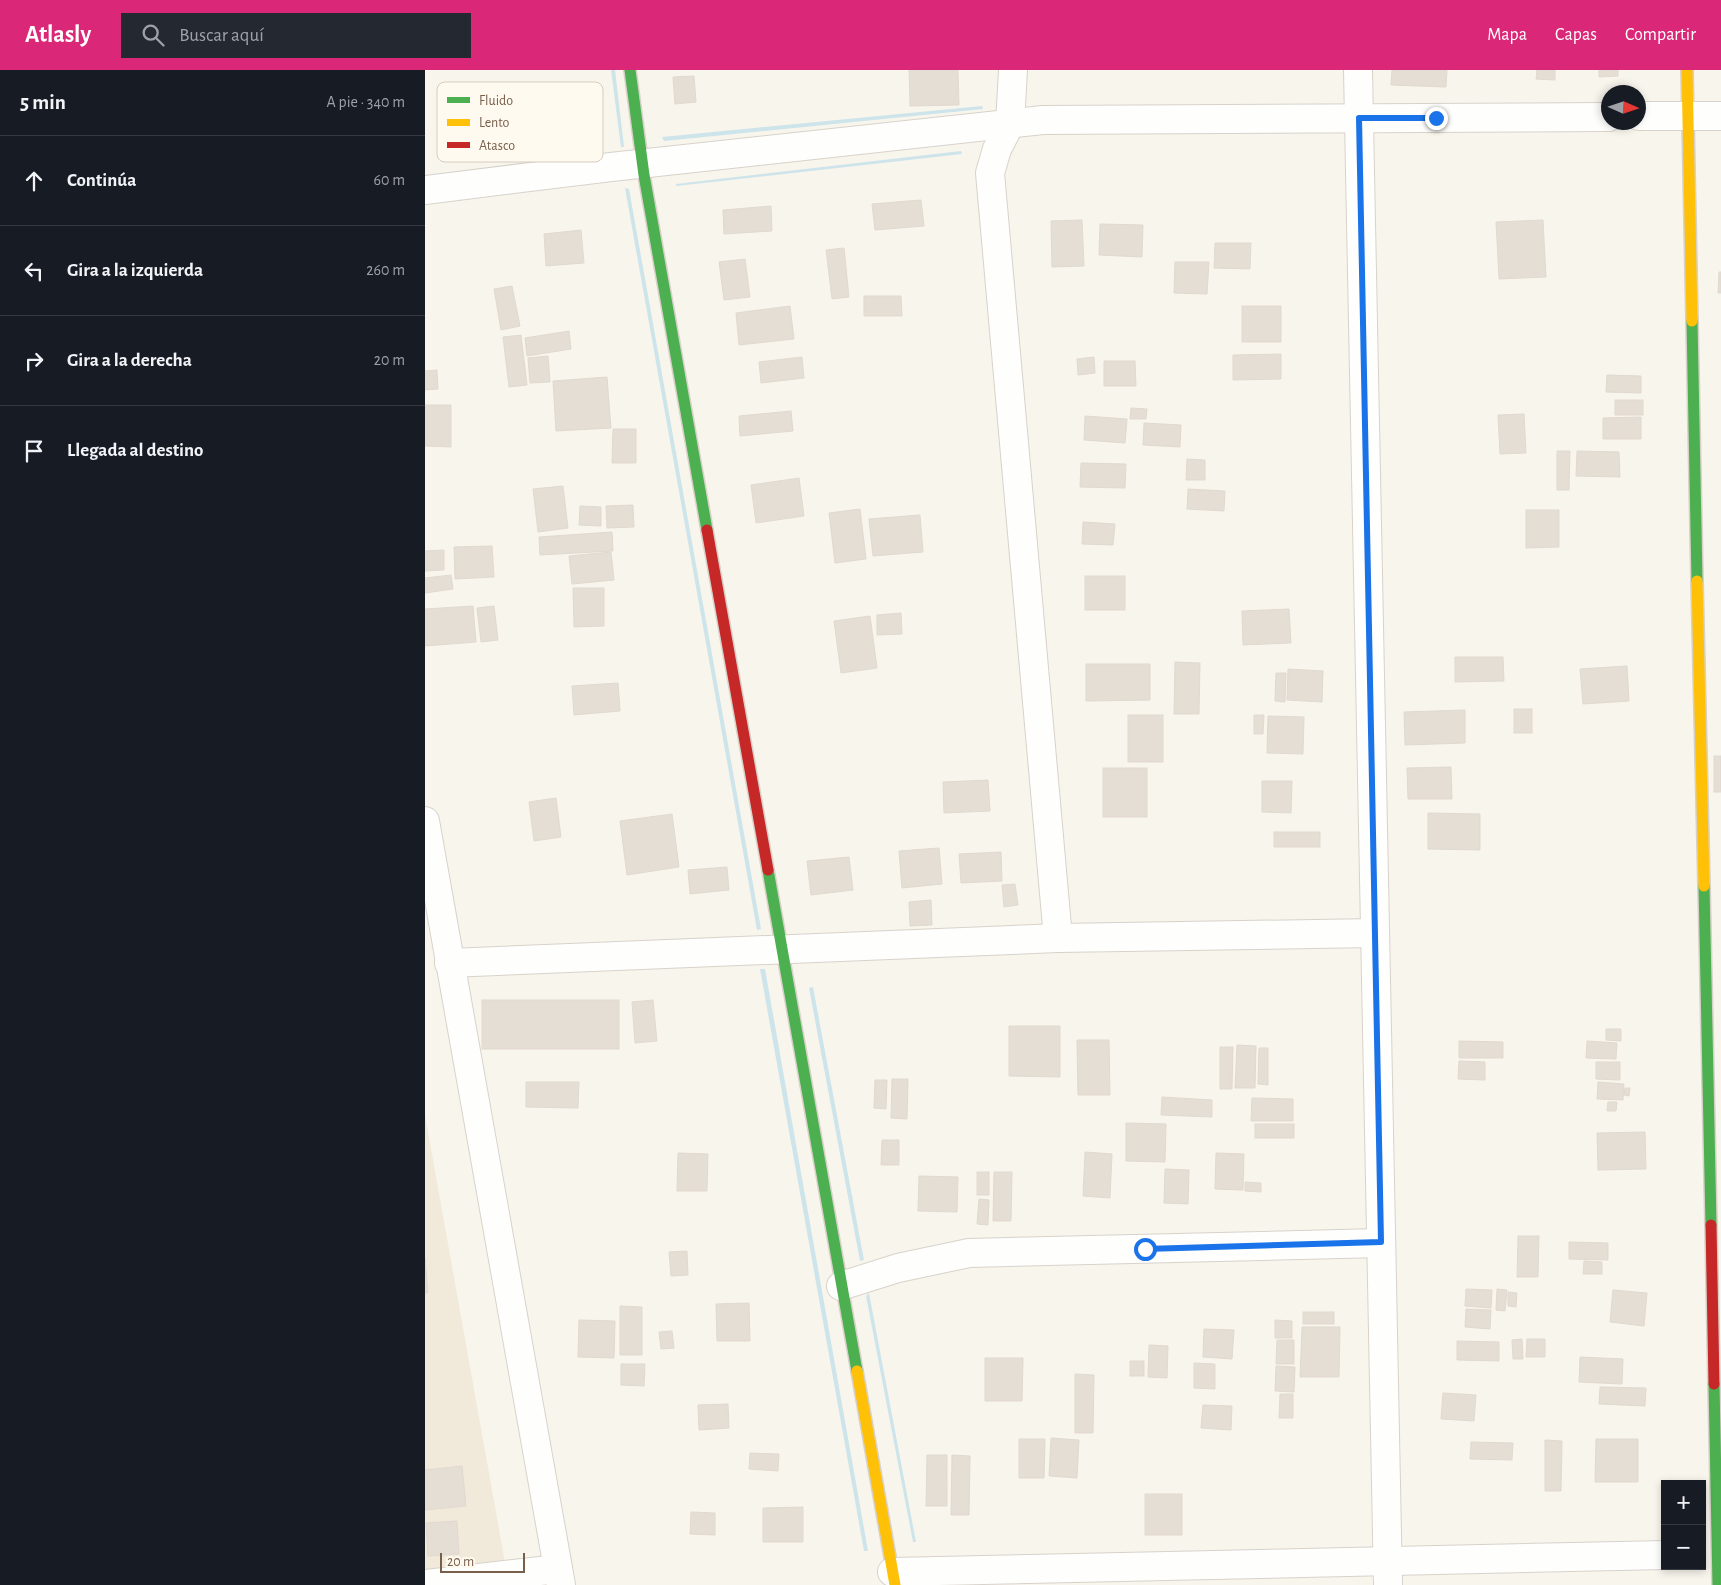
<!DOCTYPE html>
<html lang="es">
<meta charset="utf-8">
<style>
:root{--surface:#171b24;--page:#242831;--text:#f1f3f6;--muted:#9ea1a6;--line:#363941;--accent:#db2777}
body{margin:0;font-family:"Alegreya Sans",sans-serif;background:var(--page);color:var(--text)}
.controls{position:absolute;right:15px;bottom:15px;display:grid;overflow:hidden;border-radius:0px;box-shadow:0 2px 8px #0003}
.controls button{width:45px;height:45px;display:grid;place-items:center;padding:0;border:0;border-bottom:1px solid var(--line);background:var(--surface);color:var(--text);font:25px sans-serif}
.compass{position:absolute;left:1176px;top:15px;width:45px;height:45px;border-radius:50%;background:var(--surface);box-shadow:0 2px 8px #0003;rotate:93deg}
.scale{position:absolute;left:15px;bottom:12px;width:85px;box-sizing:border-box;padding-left:5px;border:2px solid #785f4b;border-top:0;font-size:14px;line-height:18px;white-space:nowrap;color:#785f4b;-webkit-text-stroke:4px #fffaef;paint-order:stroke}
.stop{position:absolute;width:15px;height:15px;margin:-11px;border:4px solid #1a73e8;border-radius:50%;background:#fff}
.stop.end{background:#1a73e8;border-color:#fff;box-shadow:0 1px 5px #0008}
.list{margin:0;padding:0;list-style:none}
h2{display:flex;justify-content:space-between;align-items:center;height:65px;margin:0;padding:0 20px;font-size:21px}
h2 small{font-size:16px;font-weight:400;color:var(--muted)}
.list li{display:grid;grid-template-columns:32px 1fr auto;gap:15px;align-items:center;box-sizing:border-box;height:90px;padding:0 20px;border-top:1px solid var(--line)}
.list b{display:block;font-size:19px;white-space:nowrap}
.list em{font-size:16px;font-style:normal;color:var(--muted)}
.icon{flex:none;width:28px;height:28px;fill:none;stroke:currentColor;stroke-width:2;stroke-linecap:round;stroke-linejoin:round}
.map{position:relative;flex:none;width:1296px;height:1515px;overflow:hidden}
header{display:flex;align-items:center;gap:30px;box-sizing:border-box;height:70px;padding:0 25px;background:var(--accent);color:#fff}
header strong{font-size:24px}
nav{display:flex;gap:28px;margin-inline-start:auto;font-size:18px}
.search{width:350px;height:45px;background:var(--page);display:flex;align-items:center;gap:12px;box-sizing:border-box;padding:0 18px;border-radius:0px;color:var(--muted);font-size:19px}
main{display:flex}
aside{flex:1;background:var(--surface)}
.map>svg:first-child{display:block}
</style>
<header>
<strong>Atlasly</strong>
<div class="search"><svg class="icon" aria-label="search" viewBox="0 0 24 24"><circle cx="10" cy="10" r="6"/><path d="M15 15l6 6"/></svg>Buscar aquí</div>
<nav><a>Mapa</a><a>Capas</a><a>Compartir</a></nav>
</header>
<main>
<aside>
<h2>5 min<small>A pie · 340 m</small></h2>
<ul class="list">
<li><svg class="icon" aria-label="ahead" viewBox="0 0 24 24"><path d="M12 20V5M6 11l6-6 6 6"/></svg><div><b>Continúa</b></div><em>60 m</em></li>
<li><svg class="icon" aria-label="left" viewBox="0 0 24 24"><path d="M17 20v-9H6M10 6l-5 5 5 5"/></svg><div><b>Gira a la izquierda</b></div><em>260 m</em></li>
<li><svg class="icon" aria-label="right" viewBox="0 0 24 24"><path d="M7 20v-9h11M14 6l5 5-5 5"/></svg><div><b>Gira a la derecha</b></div><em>20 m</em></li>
<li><svg class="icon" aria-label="arrive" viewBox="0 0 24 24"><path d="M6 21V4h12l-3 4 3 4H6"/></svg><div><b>Llegada al destino</b></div></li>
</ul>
</aside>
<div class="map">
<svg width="1296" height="1515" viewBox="0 0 1296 1515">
<rect width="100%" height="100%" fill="#f8f5ed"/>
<path fill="#f1e9da" d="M0,1045L84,1515H0Z"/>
<g fill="#cde4ea">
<path d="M186,0H190L199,77H196Z"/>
<path d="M557,36L558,39L239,71L237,67Z"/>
<path d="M536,81L537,84L251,116V114Z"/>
<path d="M200,118L204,119L336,859L332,860Z"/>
<path d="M335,899H340L443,1481H439Z"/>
<path d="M388,917L439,1190L435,1191L384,918Z"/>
<path d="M444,1223L491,1472H488L441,1226Z"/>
</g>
<g fill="#e5ded4" stroke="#e1d9cf">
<path d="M484,0H533L534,35L485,36Z"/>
<path d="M967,0H1022L1021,17L966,15Z"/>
<path d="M1112,0H1130V10L1111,9Z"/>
<path d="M1174,0H1193V6L1174,7Z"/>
<path d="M269,6L271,32L250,34L248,7Z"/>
<path d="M496,130L499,156L450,160L447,134Z"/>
<path d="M346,136L347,161L299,164L298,140Z"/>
<path d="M657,150L659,196L627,197L626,151Z"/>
<path d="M1118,150L1121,207L1074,209L1071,152Z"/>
<path d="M675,154L718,155L717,187L674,185Z"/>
<path d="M156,160L159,193L121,196L119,164Z"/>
<path d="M790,173H826L825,199L789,198Z"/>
<path d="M419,178L424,227L407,229L401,180Z"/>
<path d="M320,189L325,227L299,230L294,192Z"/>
<path d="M750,192H784L782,224L749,223Z"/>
<path d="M1294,202H1296V223H1293Z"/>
<path d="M87,216L95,256L76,260L69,219Z"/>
<path d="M439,226H476L477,246H439Z"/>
<path d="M365,236L369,269L314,275L311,243Z"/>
<rect x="817" y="236" width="39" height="36"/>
<path d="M144,261L146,279L102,286L100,268Z"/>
<path d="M96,265L102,315L84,317L78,267Z"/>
<path d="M856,284V309L808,310V285Z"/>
<path d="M123,286L125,312L105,313L103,288Z"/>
<path d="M377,287L379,308L336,313L334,292Z"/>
<path d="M669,287L670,303L653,305L652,289Z"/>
<path d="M679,291H710L711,316H679Z"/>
<path d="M12,300L13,319L0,320V301Z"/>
<path d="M1182,305L1216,306V323L1181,322Z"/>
<path d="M182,307L186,358L131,361L128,311Z"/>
<rect x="1190" y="330" width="28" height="15"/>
<path d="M0,335H26V377L0,376Z"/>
<path d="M706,338L722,339L721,349H705Z"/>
<path d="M366,341L368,361L315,366L314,346Z"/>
<path d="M1099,344L1101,383L1075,384L1073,345Z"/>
<path d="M660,346L702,349L700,373L659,370Z"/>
<path d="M1216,347V369H1178V348Z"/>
<path d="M719,353L756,355L755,377L718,375Z"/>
<path d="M188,359H211V393H187Z"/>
<path d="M1132,381H1145L1144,420H1132Z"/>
<path d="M1152,381L1194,382L1195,407L1151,406Z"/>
<path d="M762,389L780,390V410H761Z"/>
<path d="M656,393L701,394L700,418L655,417Z"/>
<path d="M374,408L379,446L331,453L326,415Z"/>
<path d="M138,416L143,458L113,462L108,419Z"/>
<path d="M763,419L800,421L799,441L762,439Z"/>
<path d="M208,435L209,457L182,458L181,436Z"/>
<path d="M155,436L176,437V456L154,455Z"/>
<path d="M435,439L441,489L410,493L404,443Z"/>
<path d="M1101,440H1134V477L1101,478Z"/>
<path d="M495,445L498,482L448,486L444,449Z"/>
<path d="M658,452L690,454L688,475L657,474Z"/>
<path d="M187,462L188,481L115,485L114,467Z"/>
<path d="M67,476L69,507L30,509L29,477Z"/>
<path d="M19,480V500L0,501V481Z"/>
<path d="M186,482L189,510L147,514L144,486Z"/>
<path d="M26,505L28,519L0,523V508Z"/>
<rect x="660" y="506" width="40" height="34"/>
<path d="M148,518H179V556L149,557Z"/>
<path d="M48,536L51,572L0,576V539Z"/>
<path d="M69,536L73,570L56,572L52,538Z"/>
<path d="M864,539L866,573L818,575L817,541Z"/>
<path d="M476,543L477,564L452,565V545Z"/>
<path d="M445,546L452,598L416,603L409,551Z"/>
<path d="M1030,587H1078L1079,611L1030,612Z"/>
<path d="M750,592L775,593L774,644H749Z"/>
<path d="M661,594H725V630L661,631Z"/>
<path d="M1202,596L1204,631L1158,634L1155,599Z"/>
<path d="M863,599L898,601L897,632L862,630Z"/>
<path d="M851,603H861L860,632L850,631Z"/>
<path d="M193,613L195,641L149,645L147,616Z"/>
<rect x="1089" y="639" width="18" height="24"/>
<path d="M1040,640V673L980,675L979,642Z"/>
<rect x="703" y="645" width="35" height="47"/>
<path d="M829,645H839L838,664H829Z"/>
<path d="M843,646L879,647L878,684L842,683Z"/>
<rect x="1289" y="686" width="7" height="36"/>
<path d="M1026,697L1027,729H983L982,698Z"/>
<rect x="678" y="698" width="44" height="49"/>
<path d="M563,710L565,741L519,743L518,712Z"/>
<path d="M837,711H867L866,743L837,742Z"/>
<path d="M131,728L136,767L109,771L104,732Z"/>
<path d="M1003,743L1055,744V780L1003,779Z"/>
<path d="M247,744L254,797L202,805L195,751Z"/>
<rect x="849" y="762" width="46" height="15"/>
<path d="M514,778L517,814L477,818L474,781Z"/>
<path d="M576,782L577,811L536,813L534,784Z"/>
<path d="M424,787L428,820L386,825L382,791Z"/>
<path d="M302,797L304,820L265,824L263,800Z"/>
<path d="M590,814L593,835L579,837L577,815Z"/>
<path d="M506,830L507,855L485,856L484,832Z"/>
<rect x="57" y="930" width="137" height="49"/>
<path d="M228,930L232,971L210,973L207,932Z"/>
<path d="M584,956H635V1007L584,1006Z"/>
<path d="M1181,959H1196V971L1181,970Z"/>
<path d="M652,970H684L685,1025H653Z"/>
<path d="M1034,971L1078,972V988H1034Z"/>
<path d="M1162,971L1192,973L1191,989L1161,988Z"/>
<path d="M812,975L831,976L830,1018H810Z"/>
<path d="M795,977H808L807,1019H795Z"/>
<path d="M834,978H843V1015L833,1014Z"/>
<path d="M1034,991L1060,992V1010L1033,1009Z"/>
<path d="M1171,992H1195V1010L1171,1009Z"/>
<path d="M467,1009H483L482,1049L466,1048Z"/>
<path d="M450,1010H462L461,1039L449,1038Z"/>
<path d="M101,1012H154L153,1038L101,1037Z"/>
<path d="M1173,1012L1199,1014L1198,1030L1172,1029Z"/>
<path d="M1200,1018H1205L1204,1026L1199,1025Z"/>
<path d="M737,1027L787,1030V1047L736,1045Z"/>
<path d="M827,1028L868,1029V1051H826Z"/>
<path d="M1183,1032H1192L1191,1041H1182Z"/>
<path d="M701,1053L741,1054L740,1092L701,1091Z"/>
<rect x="830" y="1054" width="39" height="14"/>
<path d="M1220,1062L1221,1099L1173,1100L1172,1063Z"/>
<path d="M457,1070H474V1095H456Z"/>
<path d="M660,1082L687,1084L685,1128L658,1126Z"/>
<path d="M253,1083L283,1084L282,1121H252Z"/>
<path d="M791,1083L819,1084L818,1120L790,1119Z"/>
<path d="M740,1099L764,1100L763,1134L739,1133Z"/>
<rect x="552" y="1102" width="12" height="23"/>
<path d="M569,1102H587L586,1151H568Z"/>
<path d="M494,1106L533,1107L532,1142L493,1141Z"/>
<path d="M820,1112L836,1113V1122L820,1121Z"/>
<path d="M554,1129L564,1130L563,1155L552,1154Z"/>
<path d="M1093,1166H1114L1113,1207H1092Z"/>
<path d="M1144,1172L1183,1173V1190L1144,1189Z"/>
<path d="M262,1181L263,1205L246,1206L244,1182Z"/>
<path d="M0,1188L3,1223H0Z"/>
<path d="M1159,1191L1177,1192V1204H1158Z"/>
<path d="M1041,1219L1067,1220L1066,1238L1040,1236Z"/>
<path d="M1072,1219L1082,1220L1080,1241L1071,1240Z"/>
<path d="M1188,1220L1222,1223L1219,1256L1185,1252Z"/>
<path d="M1083,1222L1092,1223L1091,1237L1083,1236Z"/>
<path d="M324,1233L325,1271H292L291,1234Z"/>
<path d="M195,1236L217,1237V1285H195Z"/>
<path d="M1041,1239L1066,1240L1065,1259L1040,1257Z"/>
<rect x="878" y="1242" width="31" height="12"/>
<path d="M154,1250L190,1251L189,1288L153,1287Z"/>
<path d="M850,1250L867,1251V1268H850Z"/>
<path d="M877,1257H915L914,1307H875Z"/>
<path d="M779,1259L809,1260L807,1289L778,1287Z"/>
<path d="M247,1261L249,1278L236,1279L234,1262Z"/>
<path d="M1097,1269L1098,1289H1088L1087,1270Z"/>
<path d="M1102,1269H1120V1287H1101Z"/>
<path d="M852,1270H869V1294H851Z"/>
<path d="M1032,1271L1074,1272V1291L1032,1290Z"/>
<path d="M724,1275L743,1276L742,1308L723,1307Z"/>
<path d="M1155,1287L1198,1289L1197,1314L1154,1312Z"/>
<path d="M560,1288H598L597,1331H560Z"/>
<rect x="705" y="1291" width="14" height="15"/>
<path d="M769,1293L790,1294V1319L769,1318Z"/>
<path d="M196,1294H220L219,1316L196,1315Z"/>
<path d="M851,1296L870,1297L869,1322L850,1321Z"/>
<path d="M650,1304L669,1305L668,1363H650Z"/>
<path d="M1175,1317L1221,1318L1220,1336L1174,1334Z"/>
<path d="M1018,1323L1051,1325L1049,1351L1016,1349Z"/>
<path d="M855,1324H868V1348H854Z"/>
<path d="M303,1334L304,1358L274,1360L273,1335Z"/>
<path d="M778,1335L807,1336L806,1360L776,1358Z"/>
<path d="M626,1368L654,1370L652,1408L624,1406Z"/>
<path d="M594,1369H620L619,1408H594Z"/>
<path d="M1171,1369H1213V1412H1170Z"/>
<path d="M1120,1370L1137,1371L1136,1421H1120Z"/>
<path d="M1046,1372L1088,1373L1087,1390L1045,1389Z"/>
<path d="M325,1383L354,1384L353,1401L324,1399Z"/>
<path d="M502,1385H522V1436H501Z"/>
<path d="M527,1385L545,1386L544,1445H526Z"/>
<path d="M37,1396L41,1436L0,1440V1400Z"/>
<rect x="720" y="1424" width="37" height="41"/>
<path d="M378,1437V1472H338V1438Z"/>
<path d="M266,1442L290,1443V1465L265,1464Z"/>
<path d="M32,1451L34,1484L3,1486L1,1453Z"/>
</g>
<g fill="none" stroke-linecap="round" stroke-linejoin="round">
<defs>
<g id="street">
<path d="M588,0L585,54L572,79L565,103L633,868"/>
<path d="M933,0L963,1515"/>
<path d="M1214,46H1296"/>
<path d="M0,120L186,97L618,50L1184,47"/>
<path d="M0,751L136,1515"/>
<path d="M24,893L633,868L950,863"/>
<path d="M416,1216L473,1198L544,1183L956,1173"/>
<path d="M467,1502L1240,1485"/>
<path d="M0,1514L133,1499"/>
</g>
<g id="fast">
<path d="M205,0L219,105L282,460"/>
<path d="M1267,251L1272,511"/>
<path d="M343,800L432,1301"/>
<path d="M1279,816L1286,1155"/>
<path d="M1289,1314L1293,1515"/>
</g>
<g id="slow">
<path d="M1262,0L1267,251"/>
<path d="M1272,511L1279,816"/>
<path d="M432,1301L470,1515"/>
</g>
<g id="jam">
<path d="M282,460L343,800"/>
<path d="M1286,1155L1289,1314"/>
</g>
</defs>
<use href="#street" stroke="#d8d2cb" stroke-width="30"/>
<use href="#fast" stroke="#d8d1c9" stroke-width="14"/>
<use href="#slow" stroke="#d8d1c9" stroke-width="14"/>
<use href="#jam" stroke="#d8d1c9" stroke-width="14"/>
<use href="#street" stroke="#fefefc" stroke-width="28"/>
<use href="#fast" stroke="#4caf50" stroke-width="11"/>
<use href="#slow" stroke="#ffc107" stroke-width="11"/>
<use href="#jam" stroke="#c62828" stroke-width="11"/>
</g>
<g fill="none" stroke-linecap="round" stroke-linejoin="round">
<path stroke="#1a73e8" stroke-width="6" d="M720,1179L956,1172L934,48H1011"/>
</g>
<rect x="12" y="12" width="166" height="80" rx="8" fill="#fffaef" stroke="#d6ccbe" stroke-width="1"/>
<rect x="22" y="27" width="23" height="6" fill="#4caf50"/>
<rect x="22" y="49" width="23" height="7" fill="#ffc107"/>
<rect x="22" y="72" width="23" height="6" fill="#c62828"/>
<g font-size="14" fill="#785f4b">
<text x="54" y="35">Fluido</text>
<text x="54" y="57">Lento</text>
<text x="54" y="80">Atasco</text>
</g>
</svg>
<div class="controls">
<button>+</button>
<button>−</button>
</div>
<svg class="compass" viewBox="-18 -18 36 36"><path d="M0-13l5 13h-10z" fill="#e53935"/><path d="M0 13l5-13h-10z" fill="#9ea1a6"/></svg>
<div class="scale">20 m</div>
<div class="stop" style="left:720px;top:1179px"></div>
<div class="stop end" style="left:1011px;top:48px"></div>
</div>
</main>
